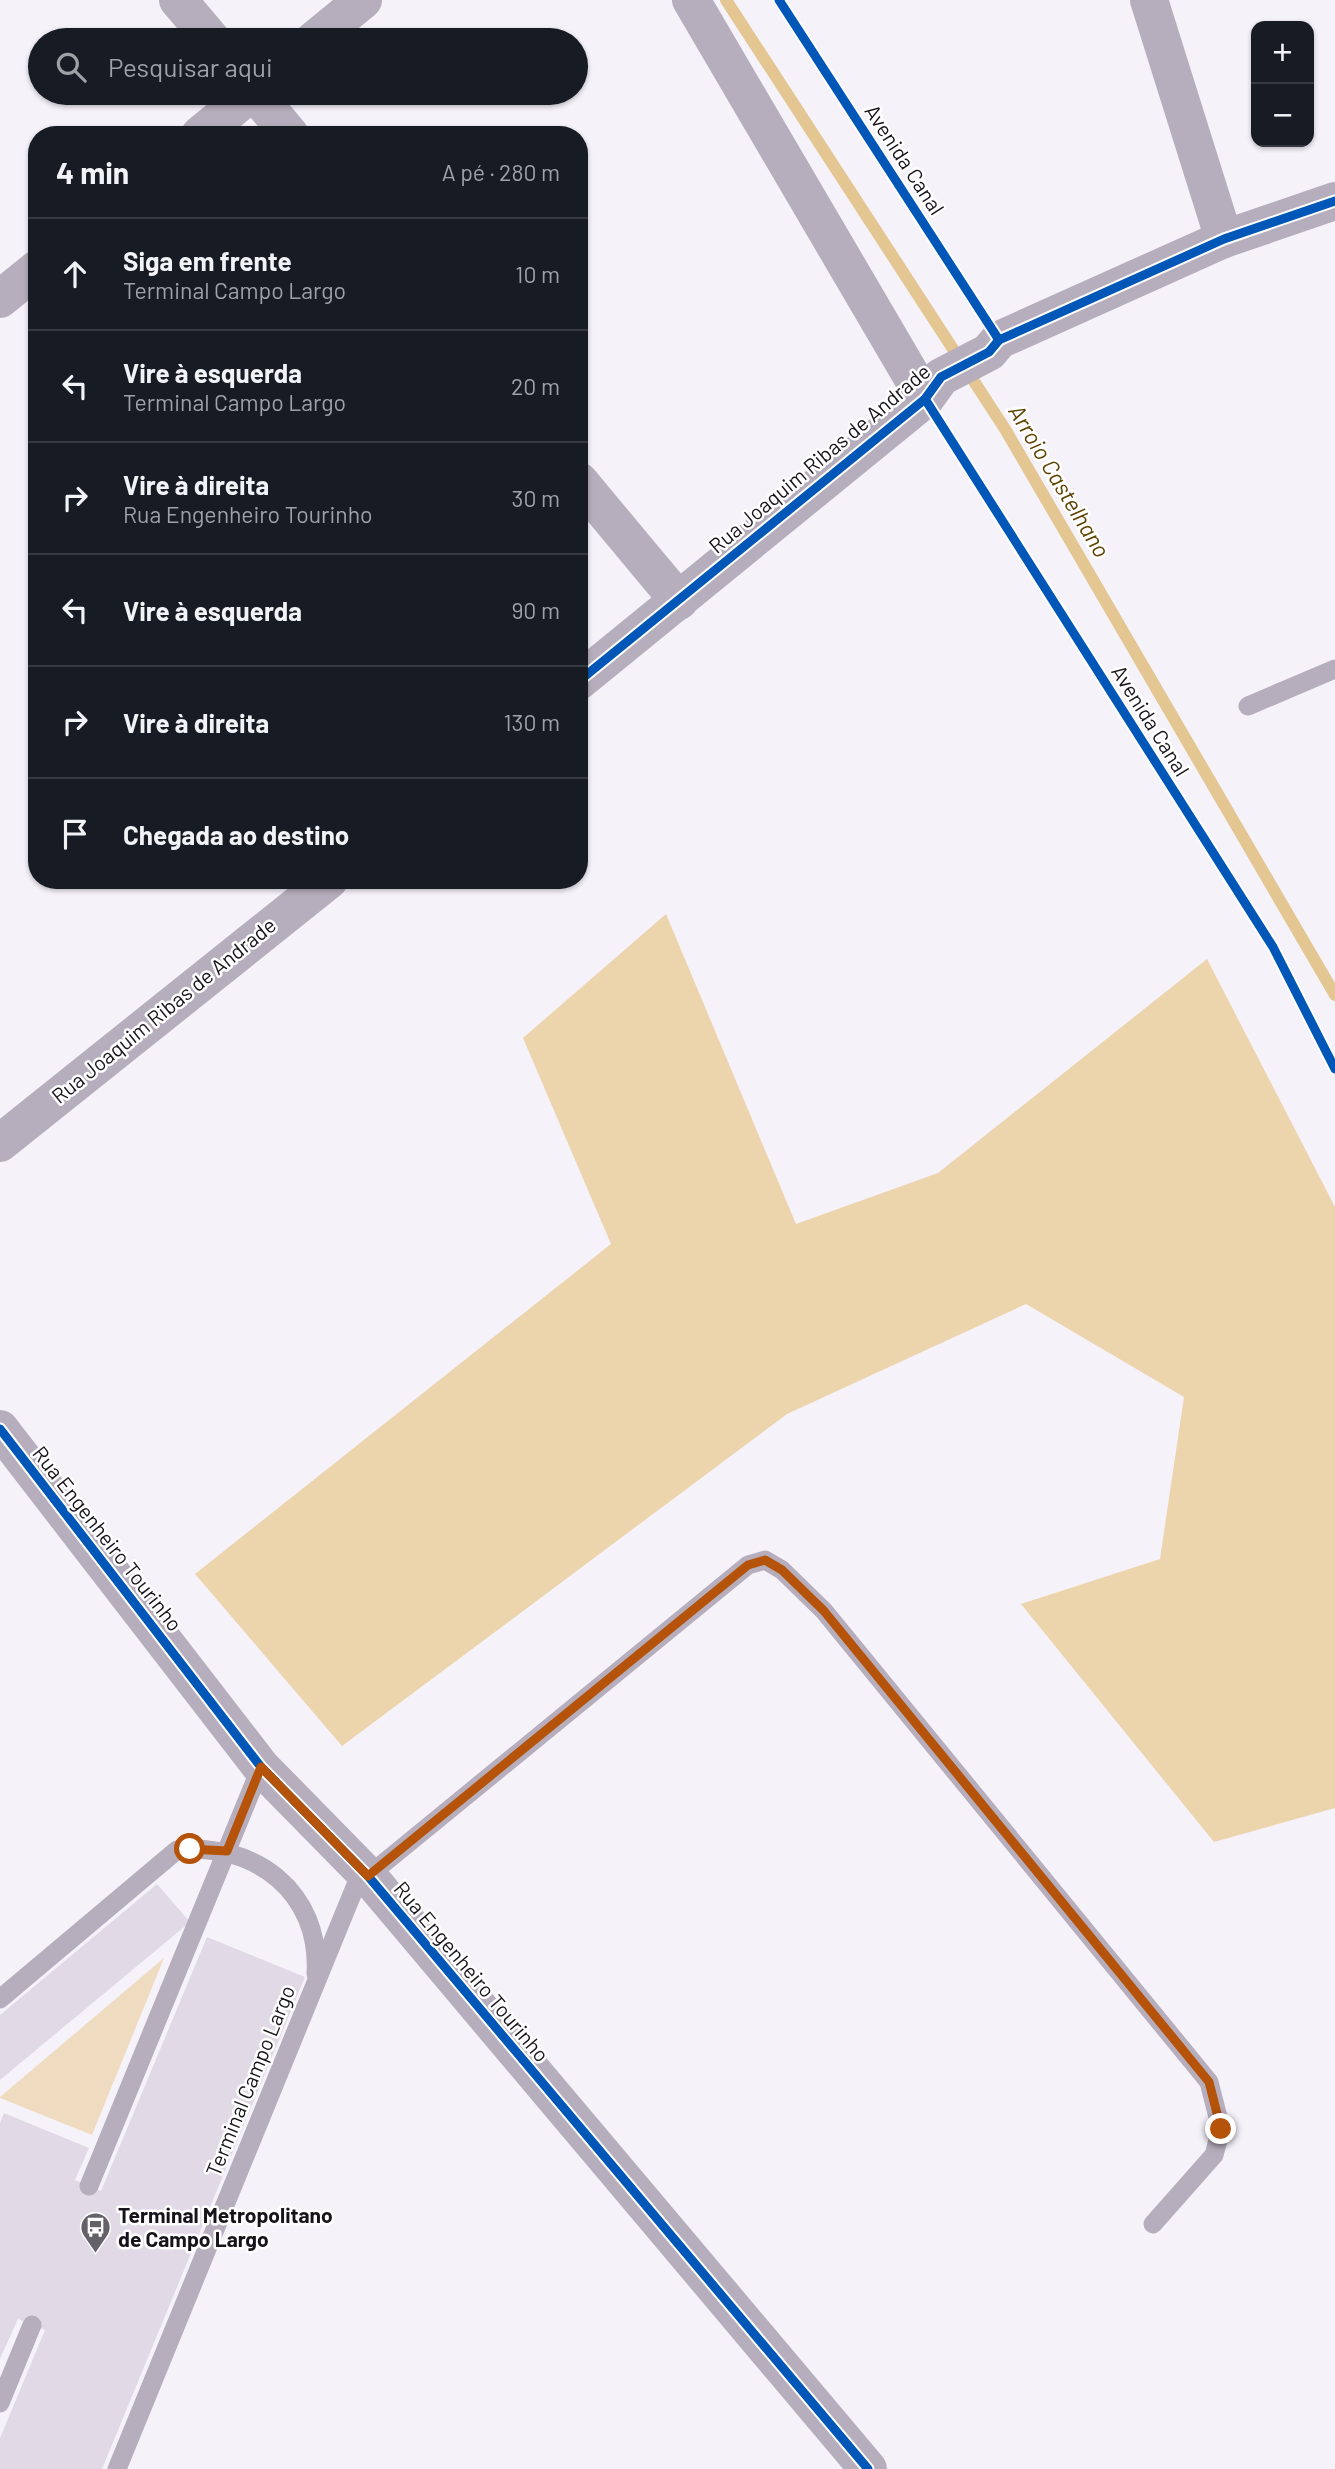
<!DOCTYPE html>
<html lang="pt">
<meta charset="utf-8">
<style>
:root{--surface:#171b24;--page:#242831;--text:#f1f3f6;--muted:#9ea1a6;--line:#363941}
body{margin:0;font-family:Barlow,sans-serif;background:var(--page);color:var(--text)}
.controls{position:absolute;right:21px;top:21px;display:grid;overflow:hidden;border-radius:14px;box-shadow:0 2px 5px #0004}
.controls button{width:63px;height:63px;display:grid;place-items:center;padding:0;border:0;border-bottom:2px solid var(--line);background:var(--surface);color:var(--text);font:35px sans-serif}
.stop{position:absolute;width:21px;height:21px;margin:-16px;border:5px solid #b45309;border-radius:50%;background:#fff}
.stop.end{background:#b45309;border-color:#fff;box-shadow:0 2px 7px #0008}
.list{margin:0;padding:0;list-style:none}
h2{display:flex;justify-content:space-between;align-items:center;height:91px;margin:0;padding:0 28px;font-size:30px}
h2 small{font-size:23px;font-weight:400;color:var(--muted)}
.list li{display:grid;grid-template-columns:46px 1fr auto;gap:21px;align-items:center;box-sizing:border-box;height:112px;padding:0 28px;border-top:2px solid var(--line)}
.list b{display:block;font-size:26px;white-space:nowrap}
.list p{margin:0;font-size:23px;white-space:nowrap;color:var(--muted)}
.list em{font-size:23px;font-style:normal;color:var(--muted)}
.icon{flex:none;width:38px;height:38px;fill:none;stroke:currentColor;stroke-width:2;stroke-linecap:round;stroke-linejoin:round}
.map{position:relative;flex:none;width:1335px;height:2469px;overflow:hidden}
.search{position:absolute;background:var(--surface);box-shadow:0 2px 5px #0004;left:28px;top:28px;width:560px;height:77px;display:flex;align-items:center;gap:18px;box-sizing:border-box;padding:0 24px;border-radius:38px;color:var(--muted);font-size:26px}
.panel{position:absolute;background:var(--surface);box-shadow:0 2px 5px #0004;left:28px;top:126px;width:560px;height:763px;border-radius:28px}
.map>svg:first-child{display:block}
</style>
<div class="map">
<svg width="1335" height="2469" viewBox="0 0 1335 2469">
<rect width="100%" height="100%" fill="#f6f2fa"/>
<path fill="#efdcc0" d="M164,1958L92,2135L0,2098V2097Z"/>
<path fill="#ecd4ac" d="M666,914L796,1224L938,1173L1207,959L1335,1207V1808L1214,1842L1021,1604L1160,1559L1184,1397L1026,1304L787,1414L342,1746L195,1574L611,1244L523,1038Z"/>
<g fill="none" stroke-linecap="round" stroke-linejoin="round">
<path stroke="#e4c692" stroke-width="12" d="M726,0L1005,429L1335,995"/>
</g>
<g fill="#e1dae6">
<path d="M157,1884L190,1922L0,2080V2015Z"/>
<path d="M207,1937L305,1977L102,2469H0V2438L45,2330L18,2319L0,2359V2123L4,2113L89,2148L75,2180L101,2191Z"/>
</g>
<g fill="none" stroke-linecap="round" stroke-linejoin="round">
<g stroke="#b7aebd" stroke-width="19">
<path d="M1248,706L1335,669"/>
<path d="M368,1876L748,1565L765,1560L782,1570L824,1611L1209,2082L1221,2129L1214,2155L1153,2224"/>
<path d="M0,1999L177,1850C255,1842 321,1892 316,1974"/>
<path d="M89,2186L261,1767"/>
<path d="M0,2403L32,2325"/>
<path d="M117,2469L362,1870"/>
</g>
<g stroke="#b7aebd" stroke-width="38">
<path d="M178,0L212,40"/>
<path d="M691,0L925,399"/>
<path d="M1149,0L1224,239"/>
<path d="M314,40L363,0"/>
<path d="M255,93L290,135"/>
<path d="M200,135L251,93"/>
<path d="M0,299L37,269"/>
<path d="M579,481L679,601"/>
<path d="M579,681L925,399L941,377L989,352L999,340L1224,239L1335,201"/>
<path d="M0,1143L329,880"/>
<path d="M0,1429L261,1767L368,1876L868,2469"/>
</g>
<defs>
<g id="cycleway">
<path d="M779,0L999,340"/>
<path d="M925,399L1273,947L1335,1069"/>
<path d="M579,681L925,399L941,377L989,352L999,340L1224,239L1335,201"/>
<path d="M0,1429L261,1767L368,1876L868,2469"/>
</g>
</defs>
<use href="#cycleway" stroke="#fff" stroke-width="13"/>
<use href="#cycleway" stroke="#0057b8" stroke-width="9"/>
</g>
<g fill="none" stroke-linecap="round" stroke-linejoin="round">
<path stroke="#b45309" stroke-width="9" d="M190,1849L227,1851L261,1767L368,1876L748,1565L765,1560L782,1570L824,1611L1209,2082L1221,2129"/>
</g>
<defs>
<symbol id="bus-pin" viewBox="-11 -11 22 30"><path d="M0 17L-7.5 6A9.5 9.5 0 1 1 7.5 6Z" fill="#656168" stroke="#fff"/><path d="M-5-6H5V4H4V6H2V4H-2V6H-4V4H-5ZM-3.5-4V0h7V-4ZM-3.5 1.2v1.5H-2V1.2ZM2 1.2v1.5H3.5V1.2Z" fill="#fff"/></symbol>
</defs>
<g fill-rule="evenodd">
<use href="#bus-pin" x="78" y="2210" width="35" height="47"/>
</g>
<g text-anchor="middle" stroke-width="5" stroke-linejoin="round" paint-order="stroke">
<g font-size="21" fill="#17131a" stroke="#fff">
<text transform="translate(904 160) rotate(57)" y="7">Avenida Canal</text>
<text transform="translate(820 459) rotate(-40)" y="7">Rua Joaquim Ribas de Andrade</text>
<text transform="translate(1150 721) rotate(58)" y="7">Avenida Canal</text>
<text transform="translate(164 1011) rotate(-39)" y="7">Rua Joaquim Ribas de Andrade</text>
<text transform="translate(107 1539) rotate(52)" y="7">Rua Engenheiro Tourinho</text>
<text transform="translate(471 1972) rotate(50)" y="7">Rua Engenheiro Tourinho</text>
<text transform="translate(251 2081) rotate(-68)" y="7">Terminal Campo Largo</text>
</g>
<g font-size="21" font-weight="bold" fill="#17131a" stroke="#fff" text-anchor="start">
<text x="118" y="2223">Terminal Metropolitano<tspan x="118" dy="24">de Campo Largo</tspan></text>
</g>
<g font-size="23" font-style="italic" fill="#5e4300" stroke="#fff">
<text transform="translate(1059 481) rotate(59)" y="8">Arroio Castelhano</text>
</g>
</g>
</svg>
<div class="controls">
<button>+</button>
<button>−</button>
</div>
<div class="stop" style="left:190px;top:1849px"></div>
<div class="stop end" style="left:1221px;top:2129px"></div>
<div class="search"><svg class="icon" aria-label="search" viewBox="0 0 24 24"><circle cx="10" cy="10" r="6"/><path d="M15 15l6 6"/></svg>Pesquisar aqui</div>
<section class="panel">
<h2>4 min<small>A pé · 280 m</small></h2>
<ul class="list">
<li><svg class="icon" aria-label="ahead" viewBox="0 0 24 24"><path d="M12 20V5M6 11l6-6 6 6"/></svg><div><b>Siga em frente</b><p>Terminal Campo Largo</p></div><em>10 m</em></li>
<li><svg class="icon" aria-label="left" viewBox="0 0 24 24"><path d="M17 20v-9H6M10 6l-5 5 5 5"/></svg><div><b>Vire à esquerda</b><p>Terminal Campo Largo</p></div><em>20 m</em></li>
<li><svg class="icon" aria-label="right" viewBox="0 0 24 24"><path d="M7 20v-9h11M14 6l5 5-5 5"/></svg><div><b>Vire à direita</b><p>Rua Engenheiro Tourinho</p></div><em>30 m</em></li>
<li><svg class="icon" aria-label="left" viewBox="0 0 24 24"><path d="M17 20v-9H6M10 6l-5 5 5 5"/></svg><div><b>Vire à esquerda</b></div><em>90 m</em></li>
<li><svg class="icon" aria-label="right" viewBox="0 0 24 24"><path d="M7 20v-9h11M14 6l5 5-5 5"/></svg><div><b>Vire à direita</b></div><em>130 m</em></li>
<li><svg class="icon" aria-label="arrive" viewBox="0 0 24 24"><path d="M6 21V4h12l-3 4 3 4H6"/></svg><div><b>Chegada ao destino</b></div></li>
</ul>
</section>
</div>
